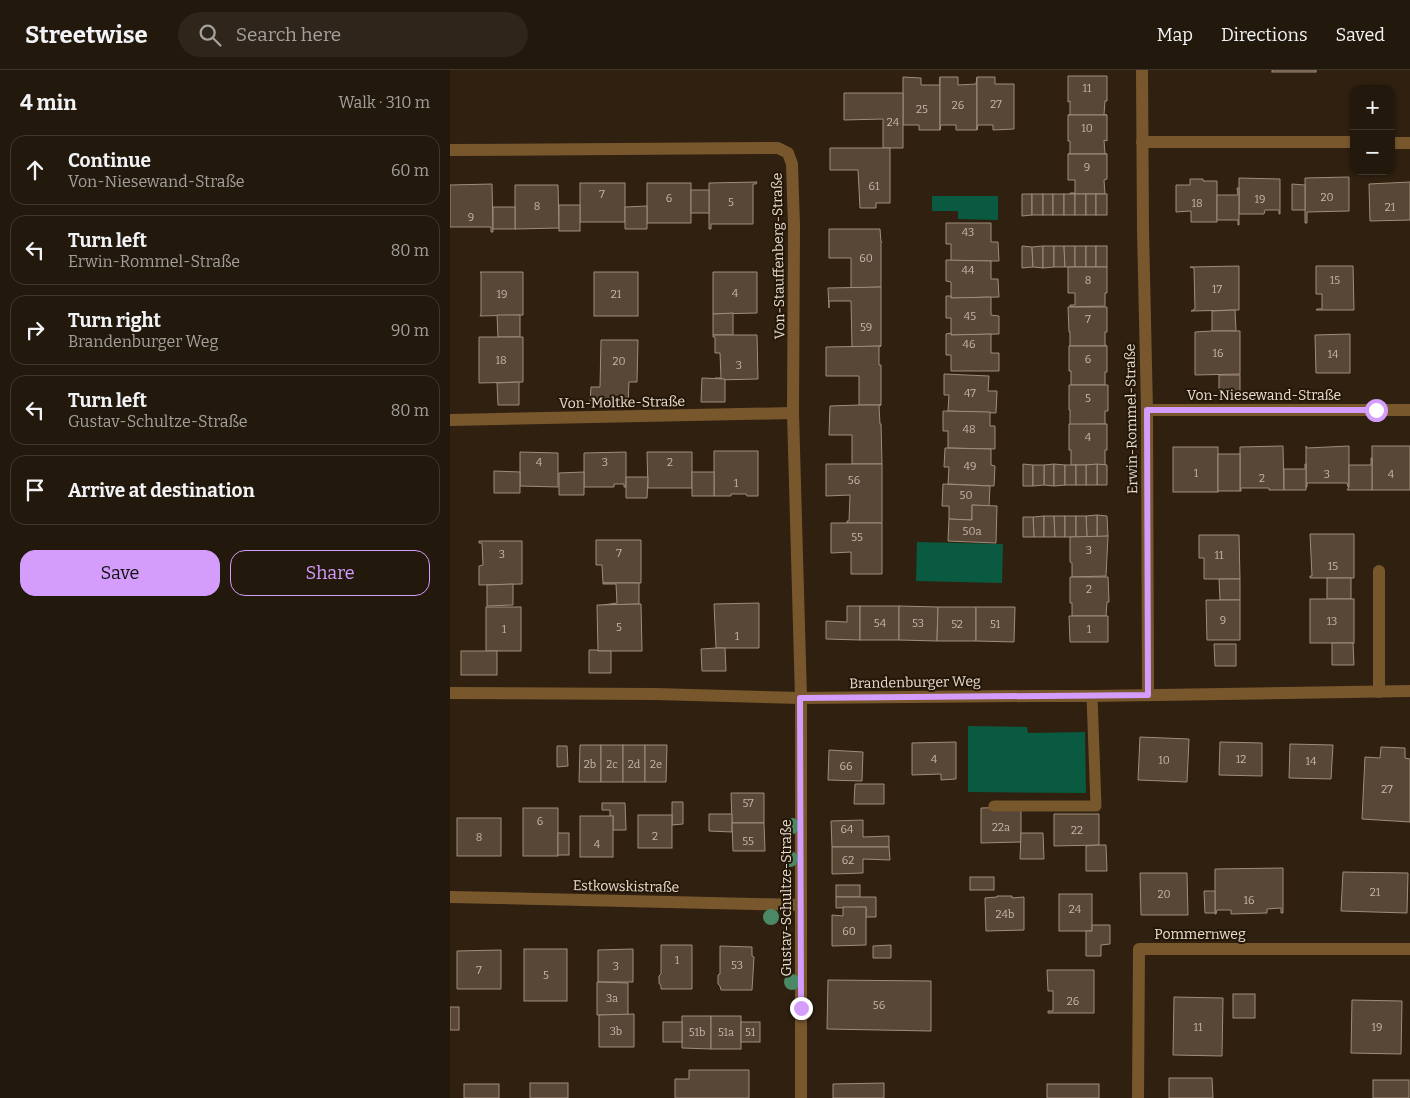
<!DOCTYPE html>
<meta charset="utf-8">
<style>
:root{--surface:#23180c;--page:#2f251a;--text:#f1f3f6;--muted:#a3a09d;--line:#40372d;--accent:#d49cfb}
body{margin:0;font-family:Bitter,serif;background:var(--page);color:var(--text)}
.controls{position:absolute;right:15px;top:15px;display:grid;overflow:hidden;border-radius:10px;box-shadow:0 1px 4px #0004}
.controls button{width:45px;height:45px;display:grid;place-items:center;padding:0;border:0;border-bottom:1px solid var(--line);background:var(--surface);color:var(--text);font:25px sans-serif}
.stop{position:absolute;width:15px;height:15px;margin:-11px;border:4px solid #d49cfb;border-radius:50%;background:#fff}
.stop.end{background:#d49cfb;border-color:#fff;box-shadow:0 1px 5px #0008}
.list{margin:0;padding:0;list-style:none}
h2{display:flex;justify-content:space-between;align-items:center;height:65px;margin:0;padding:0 20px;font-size:21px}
h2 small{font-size:16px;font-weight:400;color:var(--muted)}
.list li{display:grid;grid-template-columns:32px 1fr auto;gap:15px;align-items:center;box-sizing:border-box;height:70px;margin:0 10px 10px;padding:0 10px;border:1px solid var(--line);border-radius:15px}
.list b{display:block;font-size:19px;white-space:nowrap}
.list p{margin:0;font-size:16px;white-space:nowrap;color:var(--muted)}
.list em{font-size:16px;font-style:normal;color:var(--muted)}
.actions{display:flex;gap:10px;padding:15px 20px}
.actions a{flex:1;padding:11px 0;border:1px solid var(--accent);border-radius:15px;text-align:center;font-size:18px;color:var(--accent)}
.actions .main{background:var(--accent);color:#111}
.icon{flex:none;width:28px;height:28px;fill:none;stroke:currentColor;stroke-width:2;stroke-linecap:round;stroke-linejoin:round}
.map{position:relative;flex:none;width:960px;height:1028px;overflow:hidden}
header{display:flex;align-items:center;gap:30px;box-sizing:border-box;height:70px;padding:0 25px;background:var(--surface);border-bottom:1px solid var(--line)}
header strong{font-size:24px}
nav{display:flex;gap:28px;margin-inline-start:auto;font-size:18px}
.search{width:350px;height:45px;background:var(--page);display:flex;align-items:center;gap:12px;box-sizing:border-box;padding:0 18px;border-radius:28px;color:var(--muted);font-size:19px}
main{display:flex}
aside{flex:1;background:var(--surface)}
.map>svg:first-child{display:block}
</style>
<header>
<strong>Streetwise</strong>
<div class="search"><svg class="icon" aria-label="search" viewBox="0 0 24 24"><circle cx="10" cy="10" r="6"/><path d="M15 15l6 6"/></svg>Search here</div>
<nav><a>Map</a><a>Directions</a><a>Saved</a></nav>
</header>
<main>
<aside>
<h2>4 min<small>Walk · 310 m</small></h2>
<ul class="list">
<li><svg class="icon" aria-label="ahead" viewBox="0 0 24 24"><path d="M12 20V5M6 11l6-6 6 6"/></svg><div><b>Continue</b><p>Von-Niesewand-Straße</p></div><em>60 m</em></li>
<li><svg class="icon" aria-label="left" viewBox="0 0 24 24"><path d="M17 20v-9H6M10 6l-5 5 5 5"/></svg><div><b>Turn left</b><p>Erwin-Rommel-Straße</p></div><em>80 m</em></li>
<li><svg class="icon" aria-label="right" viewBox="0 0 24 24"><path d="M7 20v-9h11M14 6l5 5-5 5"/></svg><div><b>Turn right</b><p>Brandenburger Weg</p></div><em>90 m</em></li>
<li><svg class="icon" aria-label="left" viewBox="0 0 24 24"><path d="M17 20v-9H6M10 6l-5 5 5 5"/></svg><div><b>Turn left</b><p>Gustav-Schultze-Straße</p></div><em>80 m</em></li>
<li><svg class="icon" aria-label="arrive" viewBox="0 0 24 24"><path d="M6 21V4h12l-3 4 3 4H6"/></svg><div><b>Arrive at destination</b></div></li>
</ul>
<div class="actions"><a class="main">Save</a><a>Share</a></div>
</aside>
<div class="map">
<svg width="960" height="1028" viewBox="0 0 960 1028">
<rect width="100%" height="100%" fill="#2f2010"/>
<g fill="#095a40">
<path d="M482,126H548V150L508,149V141H482Z"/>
<path d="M467,472L553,474L552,513L466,511Z"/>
<path d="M518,656L577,657L578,663L635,662L636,723L518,722Z"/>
</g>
<g fill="#584636" stroke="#a08c7a">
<rect x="822" y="0" width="44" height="2"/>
<path d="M618,6H657V31H655L654,45H657H618H620V31L618,32Z"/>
<path d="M453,7L471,8V15H490V7V60H469V55H453Z"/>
<path d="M490,7H508V15L526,14L527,7V60H506V55H491L490,60Z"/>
<path d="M527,7H545V14H564V59L543,60V55H528L527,60Z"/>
<path d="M394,23H453V78H433V49L394,50Z"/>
<path d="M618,45H657V71L654,70L655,84H657H618H620V71H618Z"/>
<path d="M380,78H440V133H426V138H410L408,100H380Z"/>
<path d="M618,84H657V109L654,110L655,124H620V123H625V110H618Z"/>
<path d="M899,107V141L857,142V153H855V108Z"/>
<path d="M789,108L830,109V144H829V140H815L814,144H789Z"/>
<path d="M740,109H753V111H767V152H741V141L726,142V115H740Z"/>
<path d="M307,112L306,114H303V154H261V159H259V113Z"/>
<path d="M960,112V150L920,151L919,114Z"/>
<rect x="130" y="113" width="45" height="39"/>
<rect x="197" y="113" width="44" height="40"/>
<path d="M42,114L43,162H41V157H0V115Z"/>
<path d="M842,114L855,115V140H842Z"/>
<path d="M65,115H108L109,158L65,159Z"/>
<path d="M787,118H789V155H788V150H767V125H788Z"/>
<rect x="241" y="120" width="18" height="23"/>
<path d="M572,124H582V145L572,146Z"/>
<rect x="582" y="124" width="11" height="21"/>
<rect x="593" y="124" width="10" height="21"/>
<rect x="603" y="124" width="11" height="21"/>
<rect x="614" y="124" width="11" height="21"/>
<rect x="625" y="124" width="11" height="21"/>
<rect x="636" y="124" width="10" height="21"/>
<rect x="646" y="124" width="11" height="21"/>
<rect x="109" y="135" width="21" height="26"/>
<path d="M197,136V159H175V137Z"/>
<rect x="43" y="137" width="22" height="22"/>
<path d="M496,153H541V172H548L549,191H501V174H496Z"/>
<path d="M379,159H430L431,172H432L431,173V217L401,218V188H379Z"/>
<path d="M572,176L582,177L583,197L572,198Z"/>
<path d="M593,176V198L583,197L582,177Z"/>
<path d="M593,176H604V197L593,198Z"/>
<path d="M604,176H614L615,197H604Z"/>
<path d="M614,176H625V197H615Z"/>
<rect x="625" y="176" width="11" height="21"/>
<rect x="636" y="176" width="10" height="21"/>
<rect x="646" y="176" width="11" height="21"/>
<path d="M496,190L541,191V209H548L549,227L501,228V212L496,211Z"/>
<path d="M789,196V240L741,241L745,239L744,198L740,197Z"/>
<path d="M866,196H903L904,240H866L867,239H872V224H866Z"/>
<path d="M618,197H657V223H655V236L620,237V235H625V223H618Z"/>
<path d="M30,202H73V245L30,246L31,244V203Z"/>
<rect x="144" y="202" width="44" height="44"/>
<path d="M263,202H307V243L263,244Z"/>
<path d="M431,217V276L402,277L401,231H379V238L378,218Z"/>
<path d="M496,226H501V228L541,227V245L549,246V264L501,265V248H496Z"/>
<path d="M618,237H657V262H655V275L657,276H619L620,275V262H619Z"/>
<path d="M785,240L786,261H762V241Z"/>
<path d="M283,243V265H263V244Z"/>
<path d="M47,245H70V267H48Z"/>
<path d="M762,261H790V304L745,305V262Z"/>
<path d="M501,263V265L541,264V283H549V301H501V285H496V264Z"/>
<path d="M900,264V303H866L865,265Z"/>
<path d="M263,265H307L308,309L265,310V308H271L270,283H265V267H263Z"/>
<path d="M29,267H73V312L29,313Z"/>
<path d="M151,270H188L187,312H179L178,334L140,333L141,317H150Z"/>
<path d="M431,276L429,277V295H431V335H409V306H376V277Z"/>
<path d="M619,276H657V302H655V315H621V301H619Z"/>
<path d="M494,304L539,306L538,321H547L546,343L498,341L499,325H494Z"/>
<rect x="769" y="305" width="21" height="22"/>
<path d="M252,308L275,309V332H251Z"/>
<path d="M69,312V335H48L47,313Z"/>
<path d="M619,315H658V341H655V354L620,355V340H619Z"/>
<path d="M409,335H431L429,336L430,354H431L432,394H402V365H379L380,336Z"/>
<path d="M493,341L540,342V356H545V379L498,378V361H493Z"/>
<path d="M619,354H657V380H655V395H621V380H619Z"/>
<path d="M833,376L834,420H819V418H791V421H790V377Z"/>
<path d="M856,376L857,378L899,376V417H898L897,413H857V417H856Z"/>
<rect x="922" y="376" width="38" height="44"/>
<rect x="723" y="377" width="45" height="45"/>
<path d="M495,378L541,379V395L545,396L544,416L498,414L499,397H494Z"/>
<path d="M264,381H308V426H297L296,424H281V426H264Z"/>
<path d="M70,382L108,383V417L70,416Z"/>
<path d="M176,382V417H174V414H164V417H134V383Z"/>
<path d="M197,382H242V418H198Z"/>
<rect x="768" y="384" width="22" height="37"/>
<path d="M921,388H922V420H897L899,417V395H921Z"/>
<path d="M376,394H432V453H397V451H399L400,425L376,426Z"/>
<path d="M573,394L583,395V416H573Z"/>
<path d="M604,394V416L594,415V395Z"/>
<path d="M604,394L615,395V415L604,416Z"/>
<path d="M647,394L657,395V415H647Z"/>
<path d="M647,394V415H636V395Z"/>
<path d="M855,394H856V420H834V399H855Z"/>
<path d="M583,395H594V415L583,416Z"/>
<rect x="615" y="395" width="11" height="20"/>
<rect x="626" y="395" width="10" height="20"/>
<path d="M44,401L70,402V423H44Z"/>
<path d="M134,402V425H109V403Z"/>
<rect x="242" y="402" width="22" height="24"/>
<path d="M176,407H198L197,428H176Z"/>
<path d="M493,414L540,416L539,436L522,435V450L499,449V436H492Z"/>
<path d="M522,435L547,436L546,473L498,471L499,449L522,450Z"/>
<path d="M647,445L657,446L658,466L647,467Z"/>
<path d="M647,445V467H637L636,446Z"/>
<path d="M594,446V467H584L583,447Z"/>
<path d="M594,446H604L605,467H594Z"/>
<path d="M604,446H615V467H605Z"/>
<rect x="615" y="446" width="11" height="21"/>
<path d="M626,446H636L637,467H626Z"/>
<path d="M573,447H583L584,467H573Z"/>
<path d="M381,453H432V504H401V482L381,483Z"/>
<path d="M860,464H904V508H860V506H862Z"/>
<path d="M749,465H789L790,509H754V488H749Z"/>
<path d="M658,466L656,506L622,507V493L620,492V467Z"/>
<path d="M146,470H191V513H153L152,495H146Z"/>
<path d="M29,471H72V514L29,515V496L33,495L32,473H29Z"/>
<path d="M620,507H658L659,532H657L656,546H622V533H620Z"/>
<rect x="877" y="508" width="24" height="21"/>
<path d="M769,509H790V530H770Z"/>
<path d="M153,513H189V534L153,535L167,533L166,514H153Z"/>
<path d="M63,514V535L37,536V515Z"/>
<rect x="860" y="529" width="44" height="44"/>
<path d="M756,530H790V570H757Z"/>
<path d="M309,533V578H266L264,534Z"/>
<path d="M191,534L192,581H148L147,535Z"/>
<path d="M397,536H410V570L376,569V551L397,552Z"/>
<rect x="410" y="536" width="39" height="34"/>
<path d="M449,536L488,537L487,571L449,570Z"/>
<rect x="36" y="537" width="35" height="44"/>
<path d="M488,537H526V571H487Z"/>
<path d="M526,537H565L564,572L526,571Z"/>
<path d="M619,546H658V572H620Z"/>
<path d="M882,573H903L904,595H882Z"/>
<path d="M764,574H786V596H765Z"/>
<path d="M266,578H275L276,601H252L251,579Z"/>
<path d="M139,580H147L148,581H161V603H139Z"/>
<rect x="11" y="581" width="36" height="24"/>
<path d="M690,667L739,669L737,712L688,710Z"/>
<path d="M506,672V709L491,710V704L462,705V673Z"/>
<path d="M770,672L812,673V706L769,705Z"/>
<path d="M840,674L883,675L881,709L839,708Z"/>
<path d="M130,675H151V712H129Z"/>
<rect x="151" y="675" width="22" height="37"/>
<rect x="173" y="675" width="22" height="37"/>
<path d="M195,675H217L216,712H195Z"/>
<path d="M107,676H117L118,696L107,697Z"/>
<path d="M931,677L955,678V688L960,689V752L912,749L915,687L930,688Z"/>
<path d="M379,680L413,682L412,711L378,710Z"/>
<path d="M405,714H434V734H404Z"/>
<path d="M281,723H314V753H282Z"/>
<path d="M222,732H233V754L222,755Z"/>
<path d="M152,733H175L176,760H163V746H160V740H152Z"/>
<path d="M571,737V772L531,773V738Z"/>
<rect x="73" y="738" width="35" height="48"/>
<path d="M259,744H282V762L259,761Z"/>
<path d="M604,744H649V775L604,776Z"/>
<rect x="188" y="745" width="34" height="33"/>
<rect x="130" y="746" width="33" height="41"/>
<rect x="7" y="748" width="44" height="38"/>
<path d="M413,750V767L439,766V777H382L381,751Z"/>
<path d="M282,753H314L315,781H283Z"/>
<rect x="108" y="763" width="11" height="22"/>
<path d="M571,763H593L594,789H570Z"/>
<path d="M649,775H656L657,801H636V776Z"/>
<path d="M382,777H439L440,790L413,789V803L382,804Z"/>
<path d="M833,798V843H831V838L817,839V843L781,844V840H767L766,844H765V799Z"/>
<path d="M893,802L958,803L957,843L891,841Z"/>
<path d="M690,803H737L738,845H691Z"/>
<rect x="520" y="807" width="24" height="13"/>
<rect x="386" y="815" width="24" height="12"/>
<path d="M754,821H765V843H755Z"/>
<rect x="609" y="824" width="33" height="37"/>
<path d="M547,826H562V828L574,827V860L536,861L535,828L547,827Z"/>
<path d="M386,827H426V847H416V837L386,838Z"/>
<path d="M393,837H416V875L382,876V845L393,846Z"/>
<path d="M642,855H660V874L651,875V886H636V861H642Z"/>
<path d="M211,875H242V919H211V916L209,913V906L211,904Z"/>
<path d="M441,875V888H423V876Z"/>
<path d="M270,876L302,877V886L304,887L302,920H271L270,916L268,914V905L270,904Z"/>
<rect x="74" y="879" width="43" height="52"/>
<path d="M183,879V912H148V880Z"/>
<path d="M51,880V919H7V881Z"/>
<path d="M597,900H644V943H598V941H603V921H598Z"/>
<path d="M378,910L481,911V961L377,959Z"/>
<path d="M147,912L178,913V945H147Z"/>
<rect x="783" y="924" width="22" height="24"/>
<path d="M724,927L773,928L772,986L723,985Z"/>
<path d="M902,930L952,931L951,984L901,983Z"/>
<rect x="0" y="937" width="9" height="23"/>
<path d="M184,944V977H149V945Z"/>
<path d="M232,946H261V979L232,978Z"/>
<rect x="261" y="946" width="30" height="33"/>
<rect x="213" y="952" width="19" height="20"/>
<rect x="291" y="952" width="19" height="20"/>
<path d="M239,1000H299V1028H225V1009H239Z"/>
<path d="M719,1008H762L763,1028H719Z"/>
<rect x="923" y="1010" width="36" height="18"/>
<rect x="80" y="1013" width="38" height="15"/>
<path d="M434,1013V1028H383V1014Z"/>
<rect x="14" y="1014" width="35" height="14"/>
<rect x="597" y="1014" width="52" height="14"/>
</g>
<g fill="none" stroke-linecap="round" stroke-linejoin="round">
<path stroke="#79572d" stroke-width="11" d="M544,736H646L642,626"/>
<g stroke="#79572d" stroke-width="12">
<path d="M692,0L693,160L697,340L698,625"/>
<path d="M692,72H904"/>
<path d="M941,73H960"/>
<path d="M0,80L328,78L338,83L342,94L344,156L343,343L351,628V1028"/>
<path d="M697,340H960"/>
<path d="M1,350L343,343"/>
<path d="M929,501V622"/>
<path d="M0,623L205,624L351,628L582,626H642L960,621"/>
<path d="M0,827L351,835"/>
<path d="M688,1028L689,879H960"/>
</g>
</g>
<g fill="#4a8866">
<circle cx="342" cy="756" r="8"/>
<circle cx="340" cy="789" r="8"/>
<circle cx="321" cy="847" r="8"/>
<circle cx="342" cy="912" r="8"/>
</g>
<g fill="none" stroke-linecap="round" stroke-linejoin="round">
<path stroke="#d49cfb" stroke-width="6" d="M351,938L350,628L698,625L697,340H926"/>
</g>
<g text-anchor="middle" stroke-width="4" stroke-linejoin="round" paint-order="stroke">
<g font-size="11" fill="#c3b8ac">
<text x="637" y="22">11</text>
<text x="546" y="38">27</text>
<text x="508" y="39">26</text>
<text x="472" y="43">25</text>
<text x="443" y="56">24</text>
<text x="637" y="62">10</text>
<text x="637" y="101">9</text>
<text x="424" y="120">61</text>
<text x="152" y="128">7</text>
<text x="877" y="131">20</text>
<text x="219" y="132">6</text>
<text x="810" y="133">19</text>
<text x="281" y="136">5</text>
<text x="747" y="137">18</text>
<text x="87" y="140">8</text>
<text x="940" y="141">21</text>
<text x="21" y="151">9</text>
<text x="518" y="166">43</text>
<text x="416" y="192">60</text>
<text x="518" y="204">44</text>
<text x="638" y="214">8</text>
<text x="885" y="214">15</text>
<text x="767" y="223">17</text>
<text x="285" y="227">4</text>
<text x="52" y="228">19</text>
<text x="166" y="228">21</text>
<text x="520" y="250">45</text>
<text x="638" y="253">7</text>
<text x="416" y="261">59</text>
<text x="519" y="278">46</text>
<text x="768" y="287">16</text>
<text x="883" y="288">14</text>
<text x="638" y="293">6</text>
<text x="51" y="294">18</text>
<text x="169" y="295">20</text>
<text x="289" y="299">3</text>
<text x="520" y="327">47</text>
<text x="638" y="332">5</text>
<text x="519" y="363">48</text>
<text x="638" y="371">4</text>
<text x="89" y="396">4</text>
<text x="155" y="396">3</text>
<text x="220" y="396">2</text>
<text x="520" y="400">49</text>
<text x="746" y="407">1</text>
<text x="877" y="408">3</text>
<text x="941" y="408">4</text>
<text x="812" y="412">2</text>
<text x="404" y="414">56</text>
<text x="286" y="417">1</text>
<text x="516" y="429">50</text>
<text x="522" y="465">50a</text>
<text x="407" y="471">55</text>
<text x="639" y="484">3</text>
<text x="169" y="487">7</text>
<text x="52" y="488">3</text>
<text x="769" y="489">11</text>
<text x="883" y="500">15</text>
<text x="639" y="523">2</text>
<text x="773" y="554">9</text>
<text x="882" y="555">13</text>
<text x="430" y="557">54</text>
<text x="468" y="557">53</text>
<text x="507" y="558">52</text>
<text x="545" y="558">51</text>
<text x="169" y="561">5</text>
<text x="54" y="563">1</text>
<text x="639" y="563">1</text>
<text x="287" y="570">1</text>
<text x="484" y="693">4</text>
<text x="791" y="693">12</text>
<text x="714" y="694">10</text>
<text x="861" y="695">14</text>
<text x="140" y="698">2b</text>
<text x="162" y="698">2c</text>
<text x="184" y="698">2d</text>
<text x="206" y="698">2e</text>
<text x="396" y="700">66</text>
<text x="937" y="723">27</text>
<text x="298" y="737">57</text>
<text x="90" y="755">6</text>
<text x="551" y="761">22a</text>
<text x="397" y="763">64</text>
<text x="627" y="764">22</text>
<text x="205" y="770">2</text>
<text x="29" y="771">8</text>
<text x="298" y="775">55</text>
<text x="147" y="778">4</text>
<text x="398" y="794">62</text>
<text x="925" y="826">21</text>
<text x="714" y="828">20</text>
<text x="799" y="834">16</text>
<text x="625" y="843">24</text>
<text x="555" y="848">24b</text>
<text x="399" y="865">60</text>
<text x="227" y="894">1</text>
<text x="287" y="899">53</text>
<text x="166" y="900">3</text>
<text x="29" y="904">7</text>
<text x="96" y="909">5</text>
<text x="162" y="932">3a</text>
<text x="623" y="935">26</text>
<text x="429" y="939">56</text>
<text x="748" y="961">11</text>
<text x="927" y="961">19</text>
<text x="166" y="965">3b</text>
<text x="247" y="966">51b</text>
<text x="276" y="966">51a</text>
<text x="300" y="966">51</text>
</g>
<g font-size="14" fill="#e7ded3" stroke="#251707">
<text transform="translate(328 186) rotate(-91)" y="5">Von-Stauffenberg-Straße</text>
<text x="814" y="330">Von-Niesewand-Straße</text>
<text transform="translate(172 332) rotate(-1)" y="5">Von-Moltke-Straße</text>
<text transform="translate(681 349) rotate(-91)" y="5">Erwin-Rommel-Straße</text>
<text transform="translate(465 612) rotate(-1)" y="5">Brandenburger Weg</text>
<text transform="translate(176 816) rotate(1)" y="5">Estkowskistraße</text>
<text transform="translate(336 828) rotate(-90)" y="5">Gustav-Schultze-Straße</text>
<text x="750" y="869">Pommernweg</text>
</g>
</g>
</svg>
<div class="controls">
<button>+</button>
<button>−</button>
</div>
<div class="stop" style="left:926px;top:340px"></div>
<div class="stop end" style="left:351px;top:938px"></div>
</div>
</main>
